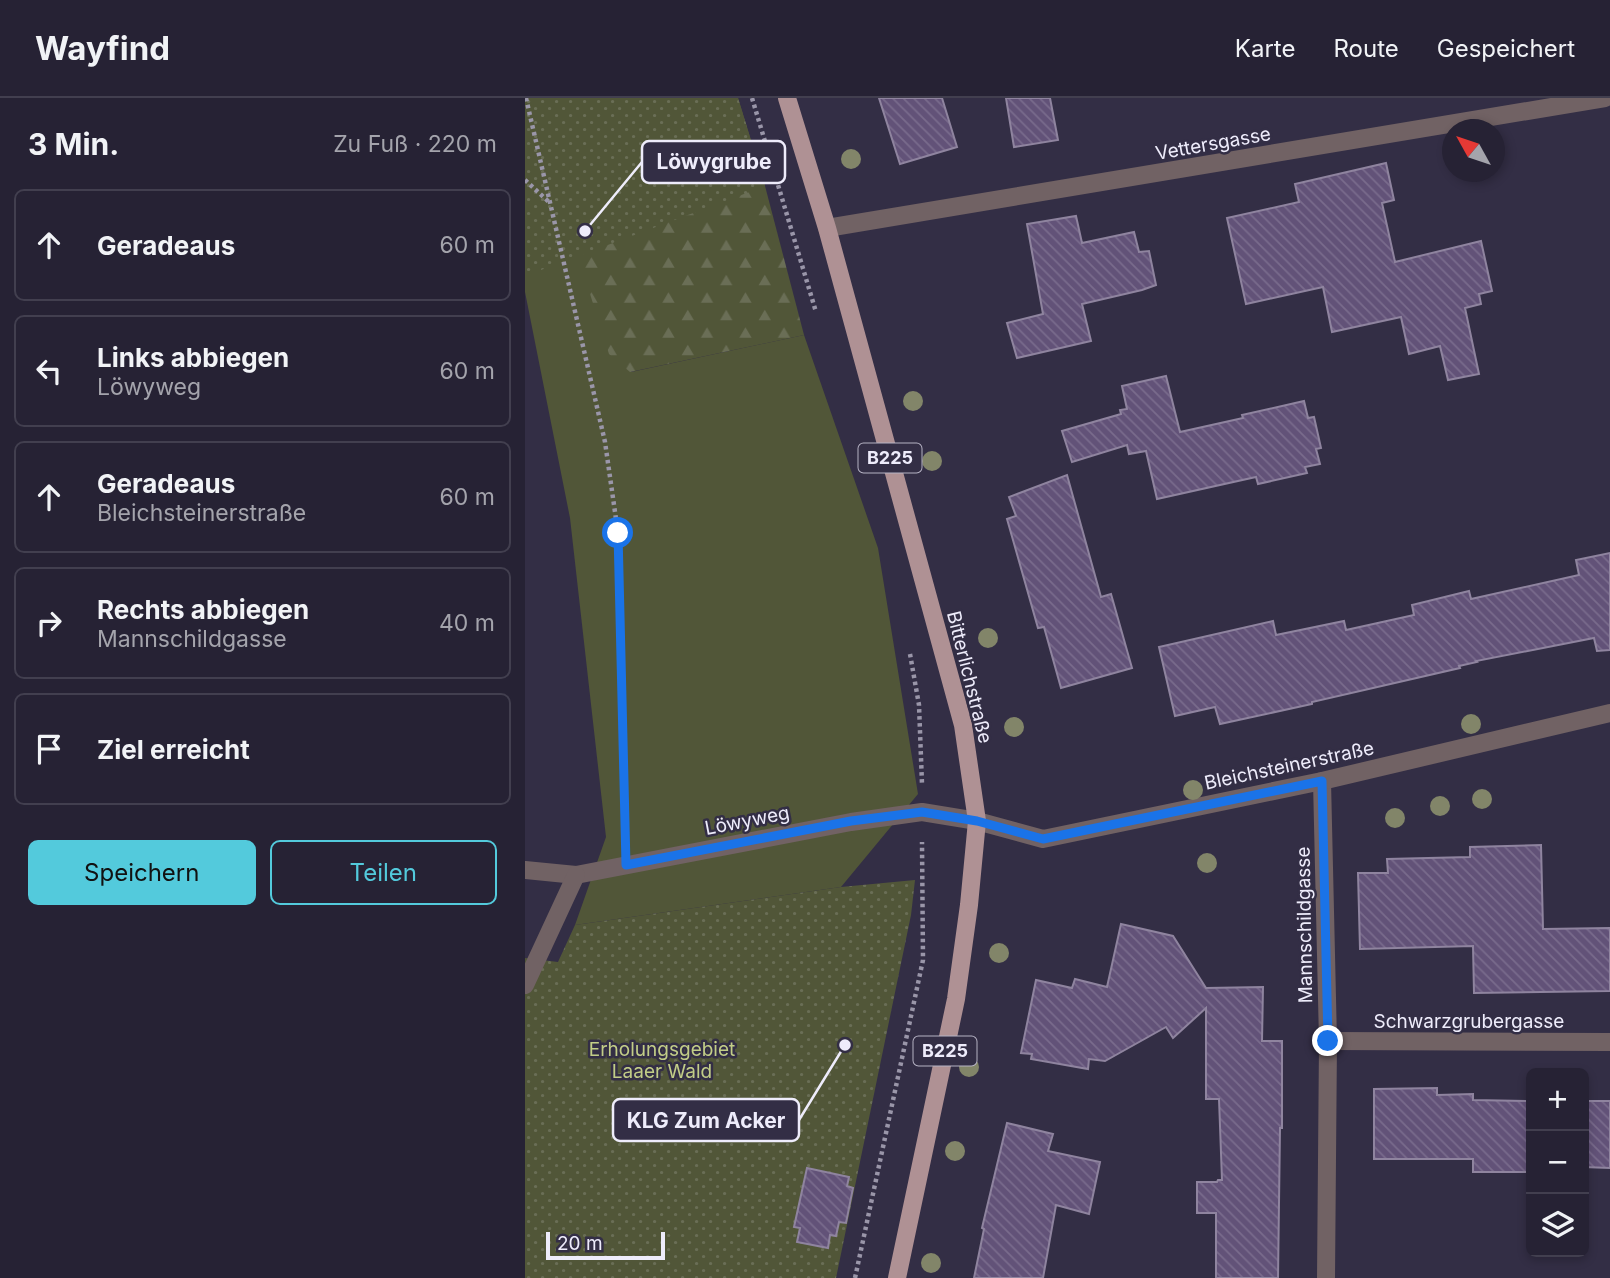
<!DOCTYPE html>
<html lang="de">
<meta charset="utf-8">
<style>
:root{--surface:#262234;--page:#322f40;--text:#f1f3f6;--muted:#a4a4ac;--line:#423f4f;--accent:#53cadc}
body{margin:0;font-family:Inter,sans-serif;background:var(--page);color:var(--text)}
.controls{position:absolute;right:21px;bottom:21px;display:grid;overflow:hidden;border-radius:10px;box-shadow:0 4px 10px #0003}
.controls button{width:63px;height:63px;display:grid;place-items:center;padding:0;border:0;border-bottom:2px solid var(--line);background:var(--surface);color:var(--text);font:35px sans-serif}
.compass{position:absolute;left:917px;top:21px;width:63px;height:63px;border-radius:50%;background:var(--surface);box-shadow:0 4px 10px #0003;rotate:310deg}
.scale{position:absolute;left:21px;bottom:18px;width:119px;box-sizing:border-box;padding-left:7px;border:4px solid #eeecfb;border-top:0;font-size:19px;line-height:24px;white-space:nowrap;color:#eeecfb;-webkit-text-stroke:5px #332e45;paint-order:stroke}
.stop{position:absolute;width:21px;height:21px;margin:-16px;border:5px solid #1a73e8;border-radius:50%;background:#fff}
.stop.end{background:#1a73e8;border-color:#fff;box-shadow:0 2px 7px #0008}
.list{margin:0;padding:0;list-style:none}
h2{display:flex;justify-content:space-between;align-items:center;height:91px;margin:0;padding:0 28px;font-size:30px}
h2 small{font-size:23px;font-weight:400;color:var(--muted)}
.list li{display:grid;grid-template-columns:46px 1fr auto;gap:21px;align-items:center;box-sizing:border-box;height:112px;margin:0 14px 14px;padding:0 14px;border:2px solid var(--line);border-radius:10px}
.list b{display:block;font-size:26px;white-space:nowrap}
.list p{margin:0;font-size:23px;white-space:nowrap;color:var(--muted)}
.list em{font-size:23px;font-style:normal;color:var(--muted)}
.actions{display:flex;gap:14px;padding:21px 28px}
.actions a{flex:1;padding:16px 0;border:2px solid var(--accent);border-radius:10px;text-align:center;font-size:24px;color:var(--accent)}
.actions .main{background:var(--accent);color:#111}
.icon{flex:none;width:38px;height:38px;fill:none;stroke:currentColor;stroke-width:2;stroke-linecap:round;stroke-linejoin:round}
.map{position:relative;flex:none;width:1085px;height:1180px;overflow:hidden}
header{display:flex;align-items:center;gap:42px;box-sizing:border-box;height:98px;padding:0 35px;background:var(--surface);border-bottom:2px solid var(--line)}
header strong{font-size:33px}
nav{display:flex;gap:38px;margin-inline-start:auto;font-size:24px}
main{display:flex}
aside{flex:1;background:var(--surface)}
.map>svg:first-child{display:block}
</style>
<header>
<strong>Wayfind</strong>
<nav><a>Karte</a><a>Route</a><a>Gespeichert</a></nav>
</header>
<main>
<aside>
<h2>3 Min.<small>Zu Fuß · 220 m</small></h2>
<ul class="list">
<li><svg class="icon" aria-label="ahead" viewBox="0 0 24 24"><path d="M12 20V5M6 11l6-6 6 6"/></svg><div><b>Geradeaus</b></div><em>60 m</em></li>
<li><svg class="icon" aria-label="left" viewBox="0 0 24 24"><path d="M17 20v-9H6M10 6l-5 5 5 5"/></svg><div><b>Links abbiegen</b><p>Löwyweg</p></div><em>60 m</em></li>
<li><svg class="icon" aria-label="ahead" viewBox="0 0 24 24"><path d="M12 20V5M6 11l6-6 6 6"/></svg><div><b>Geradeaus</b><p>Bleichsteinerstraße</p></div><em>60 m</em></li>
<li><svg class="icon" aria-label="right" viewBox="0 0 24 24"><path d="M7 20v-9h11M14 6l5 5-5 5"/></svg><div><b>Rechts abbiegen</b><p>Mannschildgasse</p></div><em>40 m</em></li>
<li><svg class="icon" aria-label="arrive" viewBox="0 0 24 24"><path d="M6 21V4h12l-3 4 3 4H6"/></svg><div><b>Ziel erreicht</b></div></li>
</ul>
<div class="actions"><a class="main">Speichern</a><a>Teilen</a></div>
</aside>
<div class="map">
<svg width="1085" height="1180" viewBox="0 0 1085 1180">
<defs>
<pattern id="forest-firs" width="22" height="20" patternUnits="userSpaceOnUse" patternTransform="scale(1.75)"><rect width="22" height="20" fill="#515638"/><path d="M5 1l3.5 6h-7zM16 11l3.5 6h-7z" fill="#6a6e56"/></pattern>
<pattern id="park-dots" width="8" height="8" patternUnits="userSpaceOnUse" patternTransform="scale(1.75)"><rect width="8" height="8" fill="#515638"/><path d="M2 2h.1M6 6h.1" fill="none" stroke="#6a6e56" stroke-width="1.8" stroke-linecap="round"/></pattern>
<pattern id="building-back-hatch" width="6" height="6" patternUnits="userSpaceOnUse" patternTransform="scale(1.75)"><rect width="6" height="6" fill="#625278"/><path d="M-1 5l2 2M0 0l6 6M5-1l2 2" fill="none" stroke="#796b8c"/></pattern>
</defs>
<rect width="100%" height="100%" fill="#332e45"/>
<path fill="#515638" d="M0,0L106,274L279,237L353,450L393,696L316,789L50,827L81,739L45,420L0,194Z"/>
<path fill="url(#forest-firs)" d="M213,0L240,88L279,237L105,274L84,256L31,88Z"/>
<g fill="url(#park-dots)">
<path d="M0,0H213L240,88L0,178Z"/>
<path d="M390,782L386,817L311,1180H0V860L33,864L50,827L316,789Z"/>
</g>
<g fill="url(#building-back-hatch)" stroke="#8f849f" stroke-width="2">
<path d="M354,0H417L432,49L375,66Z"/>
<path d="M481,0H525L533,42L489,49Z"/>
<path d="M861,65L869,102L857,105L870,164L956,143L967,193L954,196L956,206L940,210L954,276L923,282L915,248L884,256L876,219L807,234L798,189L721,206L702,120L774,104L770,86Z"/>
<path d="M551,118L557,145L609,134L614,154L624,153L631,187L617,192L557,206L566,243L492,260L482,225L518,216L502,126Z"/>
<path d="M641,278L655,334L718,320L717,317L779,303L783,320L789,319L796,350L791,351L795,366L780,369L782,375L733,386L731,379L632,401L621,353L604,356L602,347L547,364L537,333L596,316L595,312L602,311L597,288Z"/>
<path d="M542,377L576,499L586,496L607,570L536,590L519,529L513,530L482,421L491,418L484,399Z"/>
<path d="M1085,455V552L1072,553L1069,540L951,563L952,564L934,568L935,570L787,604V606L695,626L690,609L650,618L634,549L748,523L751,537L819,523L821,532L889,517L887,507L944,493L946,501L1054,477L1051,462Z"/>
<path d="M1016,747L1018,831L1085,830V893L949,895L948,848L835,851L833,775H863L862,761L945,759V749Z"/>
<path d="M596,826L648,838L681,890L738,889L737,943H757V1030H755L753,1180H691V1115H672V1084H692L693,1082H697L694,1001H681V910L648,940L641,929L580,963L564,961L563,971L506,961L507,956L496,955L511,882L547,890L550,881L582,889Z"/>
<path d="M912,990V997L948,996V1002L1006,1003V1074H948V1061H849V991Z"/>
<path d="M1059,1003H1085V1070L1059,1069Z"/>
<path d="M482,1025L528,1036L523,1053L575,1064L564,1116L531,1107L518,1180H449L459,1131L457,1130Z"/>
<path d="M282,1070L324,1079L322,1088L328,1090L321,1125L314,1124L311,1138L305,1137L303,1150L272,1144L275,1130L269,1129Z"/>
</g>
<g fill="none" stroke-linecap="round" stroke-linejoin="round">
<g stroke="#9a96a9" stroke-width="4.5" stroke-dasharray="3.5 3.5" stroke-linecap="butt">
<path d="M1,0L80,344L93,435L100,739"/>
<path d="M227,0L291,214"/>
<path d="M0,82L25,105"/>
<path d="M385,556L394,607L397,686"/>
<path d="M330,1180L398,862L397,744"/>
</g>
<g stroke="#716264" stroke-width="18">
<path d="M302,130L1080,0"/>
<path d="M797,683L803,943L801,1180"/>
<path d="M0,772L51,777L326,724L397,714L452,723L518,741L797,683L1085,615"/>
<path d="M0,887L51,777"/>
<path d="M803,943L1085,944"/>
</g>
<path stroke="#af9194" stroke-width="18" d="M262,0L302,130L438,627L452,723L444,807L431,901L372,1180"/>
</g>
<g fill="#828569">
<circle cx="326" cy="61" r="10"/>
<circle cx="388" cy="303" r="10"/>
<circle cx="407" cy="363" r="10"/>
<circle cx="463" cy="540" r="10"/>
<circle cx="946" cy="626" r="10"/>
<circle cx="489" cy="629" r="10"/>
<circle cx="668" cy="692" r="10"/>
<circle cx="957" cy="701" r="10"/>
<circle cx="915" cy="708" r="10"/>
<circle cx="870" cy="720" r="10"/>
<circle cx="682" cy="765" r="10"/>
<circle cx="474" cy="855" r="10"/>
<circle cx="444" cy="969" r="10"/>
<circle cx="430" cy="1053" r="10"/>
<circle cx="406" cy="1165" r="10"/>
</g>
<g fill="none" stroke-linecap="round" stroke-linejoin="round">
<path stroke="#1a73e8" stroke-width="9" d="M93,435L101,767L326,723L397,714L452,723L518,741L797,683L803,943"/>
</g>
<g text-anchor="middle" stroke-width="5" stroke-linejoin="round" paint-order="stroke">
<g fill="#332e45" stroke="#b6b3c4" stroke-width="2">
<rect x="333.5" y="345.5" width="63" height="29" rx="5"/>
<rect x="388.5" y="938.5" width="63" height="29" rx="5"/>
</g>
<g font-size="18" font-weight="bold" fill="#eeecfb">
<text x="365" y="366">B225</text>
<text x="420" y="959">B225</text>
</g>
<g font-size="19" fill="#eeecfb" stroke="#332e45">
<text transform="translate(688 45) rotate(-10)" y="7">Vettersgasse</text>
<text transform="translate(445 579) rotate(76)" y="7">Bitterlichstraße</text>
<text transform="translate(764 667) rotate(-12)" y="7">Bleichsteinerstraße</text>
<text transform="translate(222 722) rotate(-11)" y="7">Löwyweg</text>
<text transform="translate(779 827) rotate(-91)" y="7">Mannschildgasse</text>
<text x="944" y="930">Schwarzgrubergasse</text>
</g>
<g font-size="19" fill="#c2cd87" stroke="#332e45">
<text x="137" y="958">Erholungsgebiet<tspan x="137" dy="22">Laaer Wald</tspan></text>
</g>
</g>
<path fill="none" stroke="#eeecfb" stroke-width="2.5" d="M60 133L117 64M320 947L274 1022"/>
<g fill="#eeecfb" stroke="#332e45" stroke-width="2.5">
<circle cx="60" cy="133" r="7"/>
<circle cx="320" cy="947" r="7"/>
</g>
<g fill="#332e45" stroke="#eeecfb" stroke-width="2.5">
<rect x="117" y="43" width="143" height="42" rx="7"/>
<rect x="88" y="1001" width="186" height="42" rx="7"/>
</g>
<g font-size="21" text-anchor="middle" font-weight="bold" fill="#eeecfb">
<text x="189" y="71">Löwygrube</text>
<text x="181" y="1030">KLG Zum Acker</text>
</g>
</svg>
<div class="controls">
<button>+</button>
<button>−</button>
<button><svg class="icon" aria-label="layers" viewBox="0 0 24 24"><path d="M12 4l9 5-9 5-9-5zM3 14l9 5 9-5"/></svg></button>
</div>
<svg class="compass" viewBox="-18 -18 36 36"><path d="M0-13l5 13h-10z" fill="#e53935"/><path d="M0 13l5-13h-10z" fill="#a4a4ac"/></svg>
<div class="scale">20 m</div>
<div class="stop" style="left:93px;top:435px"></div>
<div class="stop end" style="left:803px;top:943px"></div>
</div>
</main>
